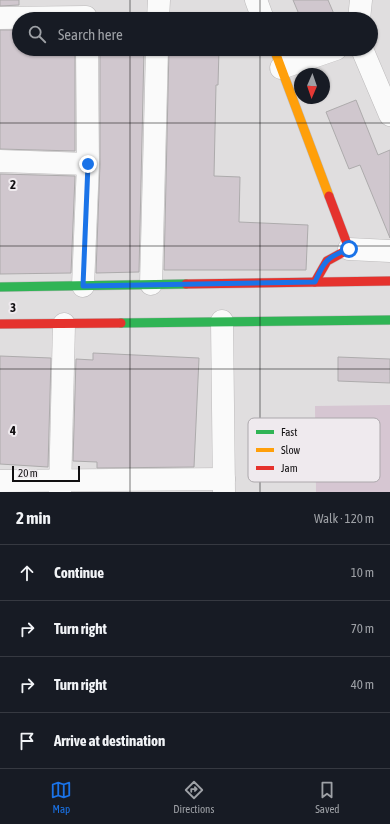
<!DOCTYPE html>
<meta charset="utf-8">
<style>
:root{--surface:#171b24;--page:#20242c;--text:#f1f3f6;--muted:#9ea1a6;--line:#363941;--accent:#1a73e8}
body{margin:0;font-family:"Asap Condensed",sans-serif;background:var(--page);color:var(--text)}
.compass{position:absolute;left:294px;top:68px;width:36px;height:36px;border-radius:50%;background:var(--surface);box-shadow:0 1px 3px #0004;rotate:182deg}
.scale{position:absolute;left:12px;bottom:10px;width:68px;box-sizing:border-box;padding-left:4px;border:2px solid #110f11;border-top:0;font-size:11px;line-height:14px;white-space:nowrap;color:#110f11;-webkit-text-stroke:3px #efeaee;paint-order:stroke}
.stop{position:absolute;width:12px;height:12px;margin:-9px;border:3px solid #1a73e8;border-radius:50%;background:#fff}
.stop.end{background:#1a73e8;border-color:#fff;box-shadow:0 1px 4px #0008}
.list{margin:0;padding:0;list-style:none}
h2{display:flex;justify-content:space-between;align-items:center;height:52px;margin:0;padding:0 16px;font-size:17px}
h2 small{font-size:13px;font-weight:400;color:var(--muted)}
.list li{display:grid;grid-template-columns:26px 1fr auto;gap:12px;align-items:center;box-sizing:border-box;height:56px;padding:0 16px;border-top:1px solid var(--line)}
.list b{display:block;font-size:15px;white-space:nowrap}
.list em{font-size:13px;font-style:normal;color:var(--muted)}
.icon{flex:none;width:22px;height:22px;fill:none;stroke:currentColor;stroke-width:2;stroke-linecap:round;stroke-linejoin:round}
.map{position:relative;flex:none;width:390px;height:492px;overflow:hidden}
.search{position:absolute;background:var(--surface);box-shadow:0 1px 3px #0004;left:12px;right:12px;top:12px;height:44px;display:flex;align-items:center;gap:10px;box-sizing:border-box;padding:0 14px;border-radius:22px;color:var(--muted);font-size:15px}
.sheet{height:276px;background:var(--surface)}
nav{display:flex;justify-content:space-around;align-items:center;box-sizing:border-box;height:56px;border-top:1px solid var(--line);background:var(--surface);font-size:11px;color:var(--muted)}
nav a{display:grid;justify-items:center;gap:2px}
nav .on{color:var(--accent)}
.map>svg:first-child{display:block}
</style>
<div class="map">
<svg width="390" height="492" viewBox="0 0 390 492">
<rect width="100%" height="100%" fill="#e0dedf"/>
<path fill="#d6c6d2" d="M390,405V492H316L315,406Z"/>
<g fill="#d0c7ce" stroke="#adabac">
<path d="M0,0H19V5L0,6Z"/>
<path d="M293,0H328L334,14L322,19H301Z"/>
<rect x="105" y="15" width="41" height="4"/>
<path d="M0,30H19V49H75V151L0,149Z"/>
<path d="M100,49H144L139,272L96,273L100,164Z"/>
<path d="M169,49H219L218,85H216L214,176L240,177L239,222L308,225L306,270H164Z"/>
<path d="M356,100L378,155L390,150V238L360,165L349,169L326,112Z"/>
<path d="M0,174L75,176L71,273L0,274Z"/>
<path d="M93,353L199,358L194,467L97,468V462L73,461L76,359L93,360Z"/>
<path d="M0,356L51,358L48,467L0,464Z"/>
<path d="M338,357L390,359V383L338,381Z"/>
</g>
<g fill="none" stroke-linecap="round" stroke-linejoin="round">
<defs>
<g id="street">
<path d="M256,0L263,19"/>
<path d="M0,18L86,17"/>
<path d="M158,19L159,0"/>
<path d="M359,19L361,0"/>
<path d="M362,49L390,115"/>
<path d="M281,68L336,49"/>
<path d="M0,161L88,164"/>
<path d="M349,249L390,251"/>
<path d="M151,284L157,49"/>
<path d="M83,286L88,164L87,49"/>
<path d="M222,321L224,492"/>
<path d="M0,481L224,479"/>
<path d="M60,492L64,324"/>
</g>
<g id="fast">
<path d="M0,287L186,284"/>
<path d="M121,323L390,320"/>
</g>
<path id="slow" d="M274,49L329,196"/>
<g id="jam">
<path d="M315,282L327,261L349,249L329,196"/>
<path d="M186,284L390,281"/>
<path d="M0,324L121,323"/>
</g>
</defs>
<use href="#street" stroke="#bcbabb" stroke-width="23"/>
<use href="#fast" stroke="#bcbabb" stroke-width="10"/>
<use href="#slow" stroke="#bcbabb" stroke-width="10"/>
<use href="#jam" stroke="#bcbabb" stroke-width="10"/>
<use href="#street" stroke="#fafafa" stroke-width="22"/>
<use href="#fast" stroke="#30b455" stroke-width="9"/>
<use href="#slow" stroke="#ff9f0a" stroke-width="9"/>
<use href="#jam" stroke="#e5322d" stroke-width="9"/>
</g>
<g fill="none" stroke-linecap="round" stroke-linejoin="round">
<path stroke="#1a73e8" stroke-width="5" d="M88,164L83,286L315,282C324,261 327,257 349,249"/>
</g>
<path fill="none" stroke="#110f11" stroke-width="1" stroke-opacity="0.55" d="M130,0V19M260,0V19M130,49V492M260,49V492M0,123H390M0,246H390M0,369H390"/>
<rect x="248" y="418" width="132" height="64" rx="6" fill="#efeaee" stroke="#aca8ac" stroke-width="1"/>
<rect x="256" y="430" width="18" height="4" fill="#30b455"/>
<rect x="256" y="448" width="18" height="4" fill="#ff9f0a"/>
<rect x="256" y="466" width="18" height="4" fill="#e5322d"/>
<g font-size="11" fill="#110f11">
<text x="281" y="436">Fast</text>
<text x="281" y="454">Slow</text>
<text x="281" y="472">Jam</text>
</g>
<g font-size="13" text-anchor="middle" font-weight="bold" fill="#110f11" stroke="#efeaee" stroke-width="4" stroke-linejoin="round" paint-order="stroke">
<text x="13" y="189">2</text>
<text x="13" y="312">3</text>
<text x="13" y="435">4</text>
</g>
</svg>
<svg class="compass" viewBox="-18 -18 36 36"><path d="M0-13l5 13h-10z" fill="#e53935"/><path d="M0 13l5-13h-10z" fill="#9ea1a6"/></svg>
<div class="scale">20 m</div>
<div class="stop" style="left:349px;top:249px"></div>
<div class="stop end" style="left:88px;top:164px"></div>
<div class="search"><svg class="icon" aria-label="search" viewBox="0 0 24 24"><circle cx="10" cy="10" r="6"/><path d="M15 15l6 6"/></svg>Search here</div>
</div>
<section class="sheet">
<h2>2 min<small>Walk · 120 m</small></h2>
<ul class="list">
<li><svg class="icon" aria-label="ahead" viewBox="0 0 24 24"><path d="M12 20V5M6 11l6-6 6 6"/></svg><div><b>Continue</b></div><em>10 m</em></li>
<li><svg class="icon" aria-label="right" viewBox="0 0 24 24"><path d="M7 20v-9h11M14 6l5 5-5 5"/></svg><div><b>Turn right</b></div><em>70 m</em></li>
<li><svg class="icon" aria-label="right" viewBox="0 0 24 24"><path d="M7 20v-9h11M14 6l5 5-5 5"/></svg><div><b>Turn right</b></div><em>40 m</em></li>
<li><svg class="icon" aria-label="arrive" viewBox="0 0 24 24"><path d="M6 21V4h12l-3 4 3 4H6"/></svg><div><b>Arrive at destination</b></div></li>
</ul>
</section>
<nav>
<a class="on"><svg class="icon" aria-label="map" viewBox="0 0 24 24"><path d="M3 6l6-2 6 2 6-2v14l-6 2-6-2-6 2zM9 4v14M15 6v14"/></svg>Map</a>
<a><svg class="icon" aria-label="directions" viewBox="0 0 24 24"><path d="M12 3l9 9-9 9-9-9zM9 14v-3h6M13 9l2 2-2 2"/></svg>Directions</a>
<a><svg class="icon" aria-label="saved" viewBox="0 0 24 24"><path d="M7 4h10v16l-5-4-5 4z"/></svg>Saved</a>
</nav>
